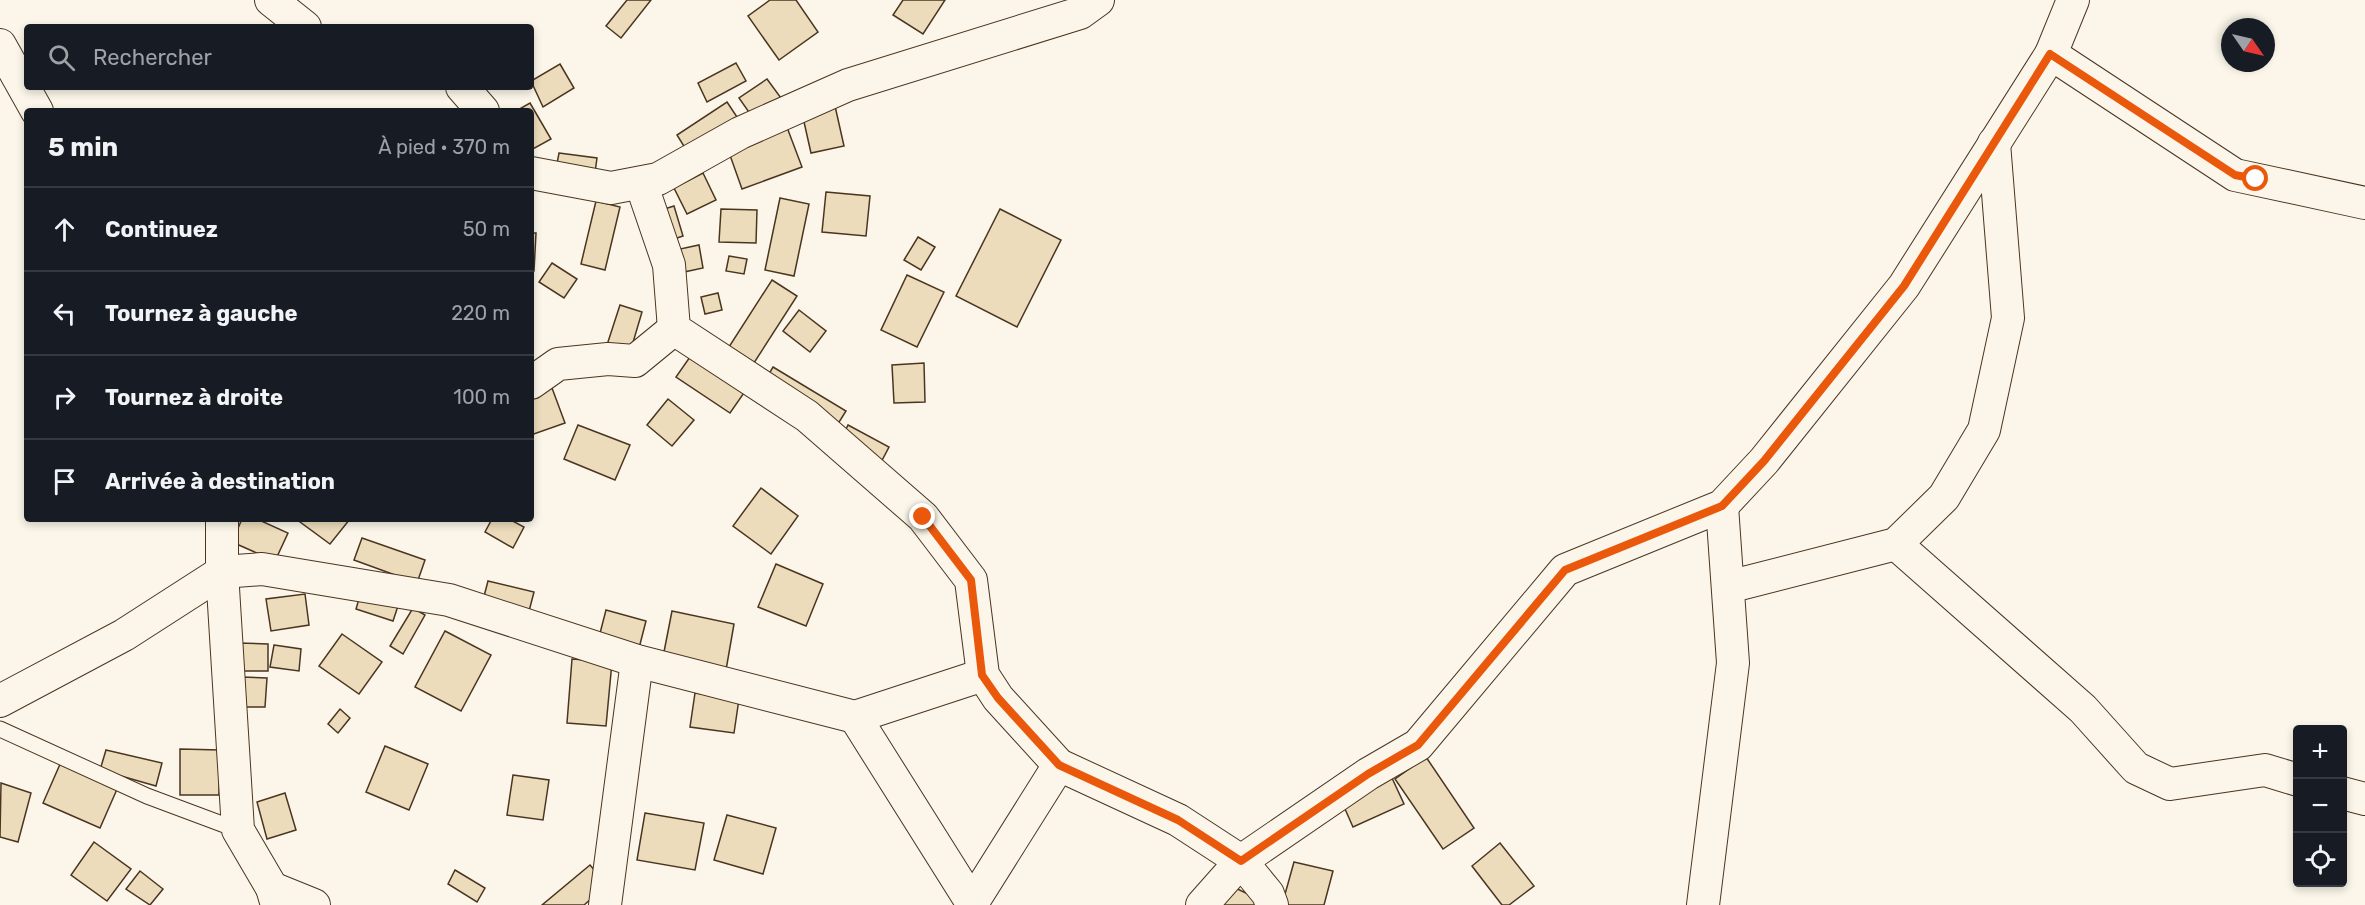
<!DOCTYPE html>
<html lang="fr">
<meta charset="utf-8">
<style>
:root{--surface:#171b24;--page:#242831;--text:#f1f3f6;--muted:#9ea1a6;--line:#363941}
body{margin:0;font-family:Rubik,sans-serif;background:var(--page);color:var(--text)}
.controls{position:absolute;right:18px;bottom:18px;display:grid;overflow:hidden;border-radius:6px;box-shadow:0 3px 9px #0003}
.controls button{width:54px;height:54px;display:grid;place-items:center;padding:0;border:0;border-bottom:2px solid var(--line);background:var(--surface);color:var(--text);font:30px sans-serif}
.compass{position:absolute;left:2221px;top:18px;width:54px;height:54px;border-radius:50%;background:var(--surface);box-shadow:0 3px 9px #0003;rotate:124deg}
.stop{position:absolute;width:18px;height:18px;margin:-14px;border:4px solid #ea580c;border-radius:50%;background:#fff}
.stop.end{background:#ea580c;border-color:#fff;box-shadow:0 2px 6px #0008}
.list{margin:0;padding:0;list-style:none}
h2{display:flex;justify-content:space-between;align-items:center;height:78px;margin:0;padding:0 24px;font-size:26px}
h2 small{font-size:20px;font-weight:400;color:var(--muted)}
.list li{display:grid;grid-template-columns:39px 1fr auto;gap:18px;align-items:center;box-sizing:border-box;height:84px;padding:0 24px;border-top:2px solid var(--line)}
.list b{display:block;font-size:22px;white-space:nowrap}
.list em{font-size:20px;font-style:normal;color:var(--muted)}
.icon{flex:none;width:33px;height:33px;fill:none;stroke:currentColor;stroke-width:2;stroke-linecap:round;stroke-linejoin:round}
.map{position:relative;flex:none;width:2365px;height:905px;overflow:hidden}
.search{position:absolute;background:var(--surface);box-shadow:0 3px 9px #0003;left:24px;top:24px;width:510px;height:66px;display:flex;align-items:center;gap:15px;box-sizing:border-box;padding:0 21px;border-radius:6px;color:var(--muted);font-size:22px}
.panel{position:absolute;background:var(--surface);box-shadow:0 3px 9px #0003;left:24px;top:108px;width:510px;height:414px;border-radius:6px}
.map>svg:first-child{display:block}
</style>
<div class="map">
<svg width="2365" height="905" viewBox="0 0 2365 905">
<rect width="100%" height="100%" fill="#fbf6e9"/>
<g fill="#ecdcbc" stroke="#4a3520" stroke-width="1.5">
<path d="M627,0H651L621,38L606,26Z"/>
<path d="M770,0H796L818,32L779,60L748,16Z"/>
<path d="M903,0H945L923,34L893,15Z"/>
<path d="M736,63L746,81L707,102L698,83Z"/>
<path d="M560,64L574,88L543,107L531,81Z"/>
<path d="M767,79L781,98L753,118L739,98Z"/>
<path d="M727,102L741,123L690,156L677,135Z"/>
<path d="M530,103L551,139L531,150V111H516Z"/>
<path d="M835,106L844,146L811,153L802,113Z"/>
<path d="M785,122L802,167L742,189L726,144Z"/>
<path d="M559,153L597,158L594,180L555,174Z"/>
<path d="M703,173L716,200L687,214L674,188Z"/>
<path d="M826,192L870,196L866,236L822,232Z"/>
<path d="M780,198L809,204L794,276L765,270Z"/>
<path d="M596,201L620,207L605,270L581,264Z"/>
<path d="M674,206L683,236L668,241L658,211Z"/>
<path d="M721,209L757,210L756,243L719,242Z"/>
<path d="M1000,209L1061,240L1017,327L956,296Z"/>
<path d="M531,233H536L534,271H531Z"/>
<path d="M918,237L935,247L921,270L904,260Z"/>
<path d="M699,245L703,268L684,272L680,249Z"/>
<path d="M729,256L747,259L744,274L726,271Z"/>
<path d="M552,263L577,279L564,298L539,282Z"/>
<path d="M907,275L944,292L917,347L881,330Z"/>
<path d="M772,280L797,296L752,366L727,350Z"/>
<path d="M718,293L722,310L705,314L701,297Z"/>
<path d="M620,305L642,312L629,356L606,348Z"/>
<path d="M799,310L826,331L810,352L783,331Z"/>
<path d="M692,354L746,390L730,413L676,377Z"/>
<path d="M924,363L925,402L894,403L892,365Z"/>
<path d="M773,367L846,411L836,427L763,384Z"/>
<path d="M552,388L565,423L531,435V396Z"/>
<path d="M668,399L694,420L672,446L647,425Z"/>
<path d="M578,425L630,445L615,480L564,459Z"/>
<path d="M848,425L889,447L879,466L839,444Z"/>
<path d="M761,488L798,516L771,554L733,526Z"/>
<path d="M242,519H257L288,533L275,561L232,542Z"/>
<path d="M296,519H350L330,544Z"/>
<path d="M492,519H509L524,527L513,548L485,532Z"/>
<path d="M362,538L425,560L417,583L354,560Z"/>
<path d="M776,564L823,584L806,626L758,607Z"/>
<path d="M488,581L534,592L528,615L482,604Z"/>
<path d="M361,592L399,603L393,621L356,609Z"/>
<path d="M305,594L309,625L271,631L266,599Z"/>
<path d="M413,608L425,615L403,654L390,646Z"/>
<path d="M606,610L646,621L638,652L598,641Z"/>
<path d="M672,611L734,624L726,670L663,657Z"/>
<path d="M445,631L491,655L461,711L415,687Z"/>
<path d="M342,634L382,662L359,694L319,666Z"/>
<path d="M238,643L268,644V671H237Z"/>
<path d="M274,645L301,649L299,671L270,667Z"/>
<path d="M572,659L612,662L606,726L567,723Z"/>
<path d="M241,677L267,678L265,707H241Z"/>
<path d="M695,693L739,699L734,733L690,727Z"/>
<path d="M340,709L350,718L338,733L328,724Z"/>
<path d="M385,746L428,764L409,810L366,792Z"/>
<path d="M180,749L220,750L219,795H180Z"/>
<path d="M106,750L162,763L156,786L100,770Z"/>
<path d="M1426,757L1474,828L1443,849L1395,779Z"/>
<path d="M61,762L118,787L100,828L43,803Z"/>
<path d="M513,775L549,780L543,820L507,815Z"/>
<path d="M1392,778L1404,804L1353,827L1341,800Z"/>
<path d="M1,783L31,793L18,842L0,837Z"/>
<path d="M285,793L296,830L267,839L257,802Z"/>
<path d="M645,813L704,823L695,870L637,860Z"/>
<path d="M727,815L776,828L763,874L714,860Z"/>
<path d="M94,842L131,869L107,901L71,875Z"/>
<path d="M1500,843L1534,886L1509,905H1502L1472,866Z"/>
<path d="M1294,862L1333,871L1324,905H1282Z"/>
<path d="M590,865L607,885L584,905H542Z"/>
<path d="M455,870L485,888L477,902L448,884Z"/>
<path d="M140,871L163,889L150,905L126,889Z"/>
<path d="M1227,884L1271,905H1218Z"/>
</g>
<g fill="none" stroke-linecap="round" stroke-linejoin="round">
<defs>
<path id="lane" d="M0,729L147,796L238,830"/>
<g id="street">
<path d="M271,0L305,27"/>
<path d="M2073,0L2051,54L2235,175L2365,203"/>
<path d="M0,45L37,111"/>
<path d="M462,87L483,111"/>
<path d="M531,173L611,188L658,179L740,133L848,85L1080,13L1098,0"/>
<path d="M641,183L669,265L674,329L807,416L923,517L971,580L983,675L998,698L1059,765L1178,820L1241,861L1268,894L1272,905"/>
<path d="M531,383L558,364L608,359L635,361L674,329"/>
<path d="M222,519V572L238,830L272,888L277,905"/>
<path d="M1896,544L2083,709L2136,768L2170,784L2265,770L2298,780"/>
<path d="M1728,587L1896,544L1944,497L1984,430L2008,318L1994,143"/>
<path d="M0,701L124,635L222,572L262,569L449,600L637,661L855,717L983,675"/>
<path d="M855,717L972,903"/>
<path d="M2342,793L2365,799"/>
<path d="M272,888L314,905"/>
<path d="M605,905L637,661"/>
<path d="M971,905L1059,765"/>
<path d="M1202,905L1241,861L1368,774L1418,745L1565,570L1722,506L1764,461L1904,286L2051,54"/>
<path d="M1703,905L1733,663L1722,506"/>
</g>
</defs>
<use href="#lane" stroke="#4a3520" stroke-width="17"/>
<use href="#street" stroke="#4a3520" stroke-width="34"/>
<use href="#lane" stroke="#fbf6e9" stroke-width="15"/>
<use href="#street" stroke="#fbf6e9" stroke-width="32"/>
</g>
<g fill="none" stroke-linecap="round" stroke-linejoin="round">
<path stroke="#ea580c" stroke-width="8" d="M923,517L971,580L982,675L998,698L1059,765L1178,820L1241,861L1368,774L1418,745L1565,570L1722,506L1764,461L1904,286L2050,54L2235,175L2256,179"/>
</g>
</svg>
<div class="controls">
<button>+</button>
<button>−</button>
<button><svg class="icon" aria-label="locate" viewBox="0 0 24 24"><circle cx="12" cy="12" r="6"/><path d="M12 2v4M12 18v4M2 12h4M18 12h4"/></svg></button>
</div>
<svg class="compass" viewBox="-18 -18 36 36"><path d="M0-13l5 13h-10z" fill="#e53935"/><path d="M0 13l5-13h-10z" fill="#9ea1a6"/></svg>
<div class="stop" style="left:2256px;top:179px"></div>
<div class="stop end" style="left:923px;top:517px"></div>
<div class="search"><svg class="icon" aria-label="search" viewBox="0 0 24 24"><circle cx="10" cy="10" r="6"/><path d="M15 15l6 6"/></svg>Rechercher</div>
<section class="panel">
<h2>5 min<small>À pied · 370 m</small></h2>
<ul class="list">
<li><svg class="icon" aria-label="ahead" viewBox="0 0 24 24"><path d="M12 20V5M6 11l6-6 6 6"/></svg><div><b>Continuez</b></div><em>50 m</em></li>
<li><svg class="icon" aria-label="left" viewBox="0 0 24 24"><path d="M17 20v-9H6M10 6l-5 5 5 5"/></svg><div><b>Tournez à gauche</b></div><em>220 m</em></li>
<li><svg class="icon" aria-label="right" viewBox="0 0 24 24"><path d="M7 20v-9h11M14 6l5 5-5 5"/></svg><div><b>Tournez à droite</b></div><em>100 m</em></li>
<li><svg class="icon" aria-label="arrive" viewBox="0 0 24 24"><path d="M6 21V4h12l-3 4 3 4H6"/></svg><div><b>Arrivée à destination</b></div></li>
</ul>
</section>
</div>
